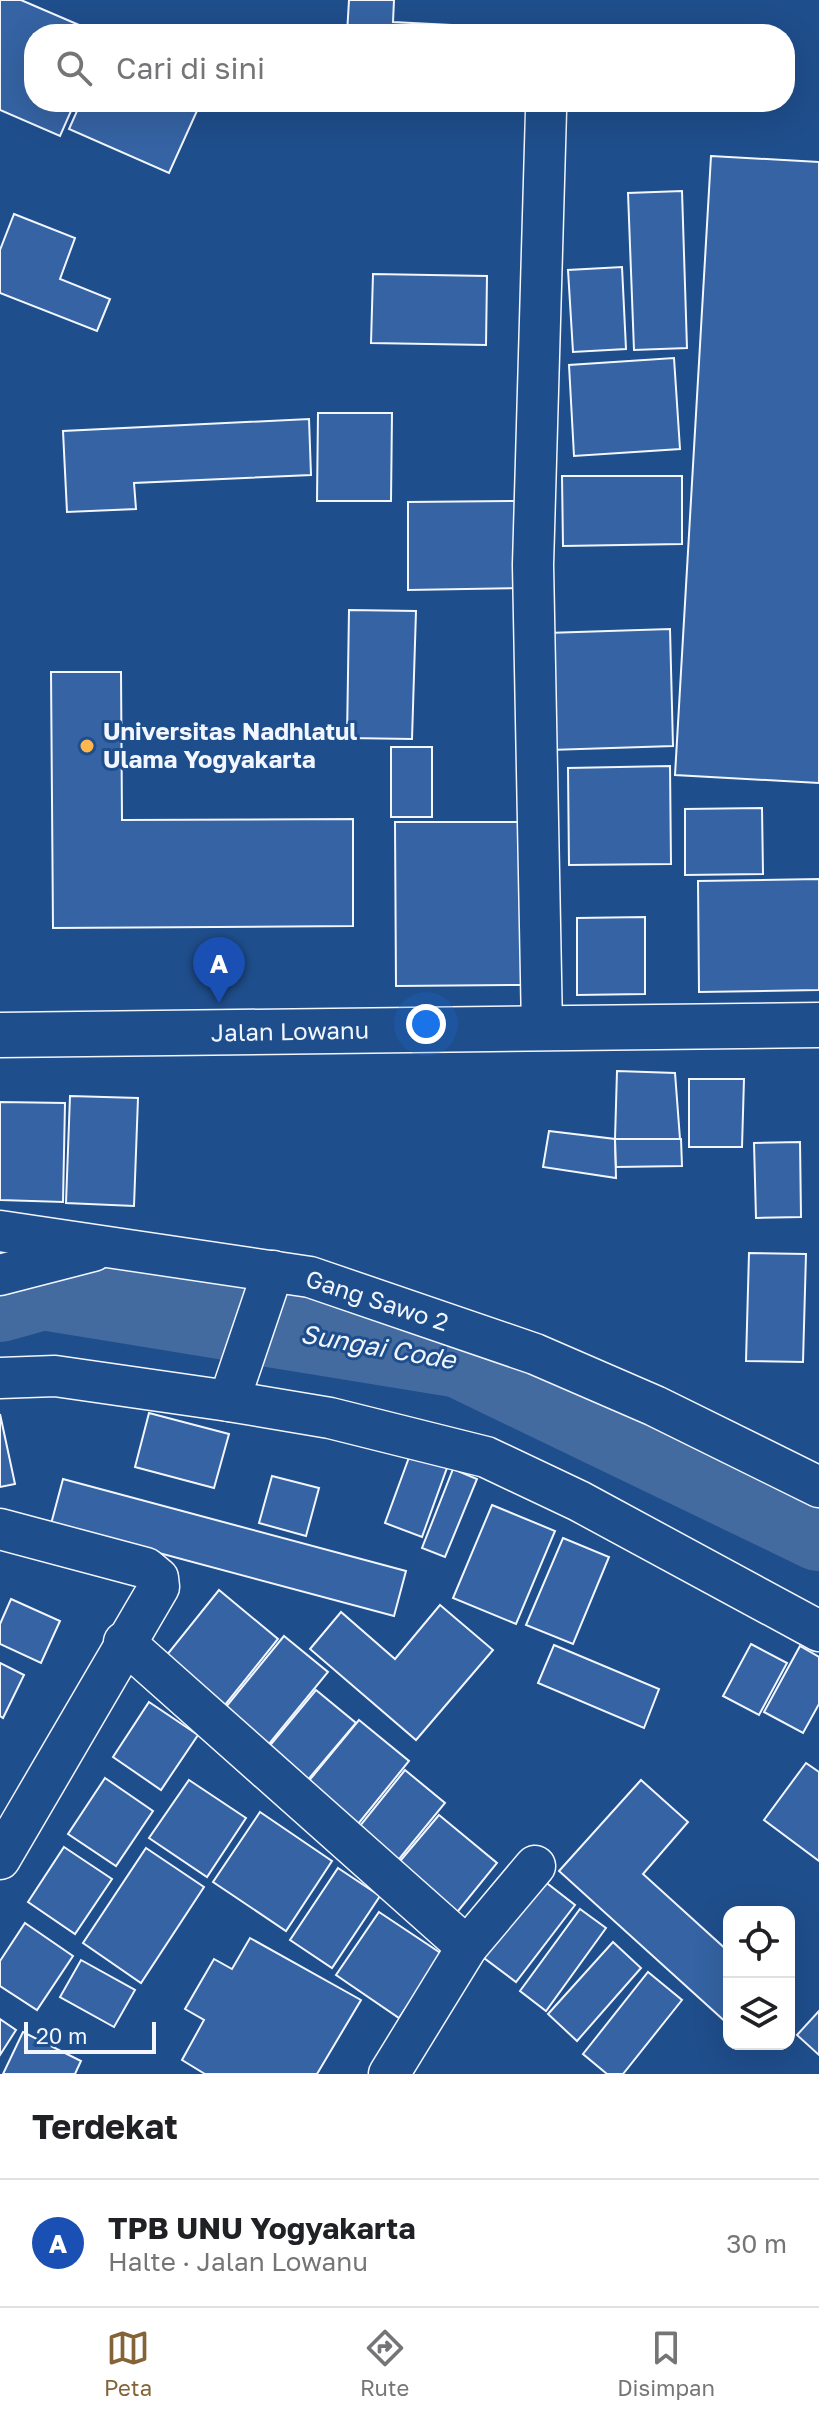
<!DOCTYPE html>
<html lang="id">
<meta charset="utf-8">
<style>
:root{--surface:#fff;--page:#f2f2f2;--text:#202124;--muted:#757577;--line:#e0e0e0;--accent:#846436}
body{margin:0;font-family:"Golos Text",sans-serif;background:var(--page);color:var(--text)}
.controls{position:absolute;right:24px;bottom:24px;display:grid;overflow:hidden;border-radius:16px;box-shadow:0 8px 32px #0002}
.controls button{width:72px;height:72px;display:grid;place-items:center;padding:0;border:0;border-bottom:2px solid var(--line);background:var(--surface);color:var(--text);font:40px sans-serif}
.scale{position:absolute;left:24px;bottom:20px;width:132px;box-sizing:border-box;padding-left:8px;border:4px solid #f2f6ff;border-top:0;font-size:22px;line-height:28px;white-space:nowrap;color:#f2f6ff;-webkit-text-stroke:6px #1f4e8c;paint-order:stroke}
.you{position:absolute;left:426px;top:1024px;width:28px;height:28px;margin:-20px;border:6px solid #fff;border-radius:50%;background:#1a73e8;box-shadow:0 0 0 12px #1a73e833}
.badge{display:grid;place-items:center;width:52px;height:52px;border-radius:50%;background:var(--accent);color:#fff;font-size:26px;font-weight:700}
.pin{position:absolute;translate:-50% -66px;filter:drop-shadow(0 2px 4px #0008)}
.pin::after{content:'';position:absolute;top:42px;width:28px;height:24px;background:inherit;clip-path:polygon(0 0,100% 0,50% 100%)}
.list{margin:0;padding:0;list-style:none}
h2{display:flex;justify-content:space-between;align-items:center;height:104px;margin:0;padding:0 32px;font-size:34px}
h2 small{font-size:26px;font-weight:400;color:var(--muted)}
.list li{display:grid;grid-template-columns:52px 1fr auto;gap:24px;align-items:center;box-sizing:border-box;height:128px;padding:0 32px;border-top:2px solid var(--line)}
.list b{display:block;font-size:30px;white-space:nowrap}
.list p{margin:0;font-size:26px;white-space:nowrap;color:var(--muted)}
.list em{font-size:26px;font-style:normal;color:var(--muted)}
.icon{flex:none;width:44px;height:44px;fill:none;stroke:currentColor;stroke-width:2;stroke-linecap:round;stroke-linejoin:round}
.map{position:relative;flex:none;width:819px;height:2074px;overflow:hidden}
.search{position:absolute;background:var(--surface);box-shadow:0 8px 32px #0002;left:24px;right:24px;top:24px;height:88px;display:flex;align-items:center;gap:20px;box-sizing:border-box;padding:0 28px;border-radius:32px;color:var(--muted);font-size:30px}
.sheet{height:232px;background:var(--surface)}
nav{display:flex;justify-content:space-around;align-items:center;box-sizing:border-box;height:112px;border-top:2px solid var(--line);background:var(--surface);font-size:22px;color:var(--muted)}
nav a{display:grid;justify-items:center;gap:4px}
nav .on{color:var(--accent)}
.map>svg:first-child{display:block}
</style>
<div class="map">
<svg width="819" height="2074" viewBox="0 0 819 2074">
<rect width="100%" height="100%" fill="#1f4e8c"/>
<g fill="none" stroke-linecap="round" stroke-linejoin="round">
<path stroke="#446ba0" stroke-width="78" d="M0,1303L43,1291L460,1359L819,1532"/>
</g>
<g fill="#3563a3" stroke="#f2f6ff" stroke-width="2">
<path d="M0,0H21L100,34H34V102H75L60,136L0,110Z"/>
<path d="M349,0H394L393,22L490,27V34H347Z"/>
<path d="M81,102H201L169,173L69,129Z"/>
<path d="M711,156L819,162V783L675,775Z"/>
<path d="M682,191L687,348L634,350L628,193Z"/>
<path d="M14,214L75,238L60,279L110,299L97,331L0,293V250Z"/>
<path d="M622,267L626,349L573,352L568,270Z"/>
<path d="M373,274L487,276L486,345L371,343Z"/>
<path d="M674,358L680,449L574,456L569,365Z"/>
<path d="M318,413H392L391,501H317Z"/>
<path d="M309,419L311,475L134,483L136,509L67,512L63,431Z"/>
<path d="M562,476H682V544L563,546Z"/>
<path d="M518,501L519,588L408,590V502Z"/>
<path d="M349,610L416,611L412,739L347,738Z"/>
<path d="M670,629L673,746L550,750L547,633Z"/>
<path d="M51,672H121L122,820L353,819V926L53,928Z"/>
<rect x="391" y="747" width="41" height="70"/>
<path d="M670,766L671,864L569,865L568,768Z"/>
<path d="M762,808L763,874L685,875V809Z"/>
<path d="M395,822H522V985L396,986Z"/>
<path d="M819,879V990L699,992L698,881Z"/>
<path d="M645,917V994L577,995V918Z"/>
<path d="M617,1071L675,1073L680,1139H615Z"/>
<path d="M689,1079H744L742,1147H689Z"/>
<path d="M70,1096L138,1098L134,1206L66,1203Z"/>
<path d="M0,1102L65,1103L63,1202L0,1200Z"/>
<path d="M549,1131L615,1139L616,1178L543,1167Z"/>
<path d="M615,1139H681L682,1166L616,1167Z"/>
<path d="M800,1142L801,1217L756,1218L754,1143Z"/>
<path d="M749,1253L806,1254L803,1362L746,1361Z"/>
<path d="M149,1413L229,1434L214,1488L135,1467Z"/>
<path d="M0,1414L15,1484L0,1487Z"/>
<path d="M411,1452L448,1465L422,1537L385,1523Z"/>
<path d="M453,1469L477,1479L445,1557L422,1548Z"/>
<path d="M272,1476L319,1488L306,1536L259,1523Z"/>
<path d="M63,1479L406,1571L394,1616L51,1524Z"/>
<path d="M492,1505L555,1531L516,1624L453,1598Z"/>
<path d="M563,1538L609,1557L573,1644L526,1625Z"/>
<path d="M219,1590L278,1639L221,1710L162,1661Z"/>
<path d="M11,1599L60,1621L41,1663L0,1644V1624Z"/>
<path d="M440,1605L493,1650L416,1740L310,1649L341,1612L395,1659Z"/>
<path d="M284,1636L328,1672L269,1744L225,1708Z"/>
<path d="M751,1644L787,1663L759,1715L723,1696Z"/>
<path d="M554,1645L659,1689L644,1728L538,1683Z"/>
<path d="M800,1646L819,1657V1704L803,1733L764,1712Z"/>
<path d="M0,1663L24,1675L3,1718L0,1716Z"/>
<path d="M316,1690L356,1723L306,1782L267,1749Z"/>
<path d="M149,1702L198,1735L161,1790L113,1757Z"/>
<path d="M359,1720L409,1761L354,1829L303,1788Z"/>
<path d="M806,1763L819,1772V1861L764,1820Z"/>
<path d="M405,1770L445,1803L395,1864L355,1832Z"/>
<path d="M105,1778L153,1811L116,1866L68,1834Z"/>
<path d="M189,1780L246,1818L207,1877L149,1838Z"/>
<path d="M641,1780L688,1822L643,1874L729,1952V2025L559,1871Z"/>
<path d="M260,1812L332,1861L286,1931L213,1882Z"/>
<path d="M439,1815L497,1863L454,1916L395,1867Z"/>
<path d="M64,1847L112,1879L75,1934L28,1902Z"/>
<path d="M146,1848L204,1887L141,1983L83,1943Z"/>
<path d="M338,1868L380,1896L332,1968L290,1940Z"/>
<path d="M539,1877L575,1905L516,1982L480,1955Z"/>
<path d="M580,1909L606,1928L546,2011L520,1991Z"/>
<path d="M379,1912L442,1954L399,2018L336,1975Z"/>
<path d="M25,1923L73,1956L37,2010L0,1986V1961Z"/>
<path d="M250,1938L361,2000L317,2074H205L182,2060L204,2020L185,2009L214,1959L232,1969Z"/>
<path d="M613,1942L641,1968L577,2041L548,2014Z"/>
<path d="M81,1960L135,1990L114,2027L60,1997Z"/>
<path d="M648,1972L682,2000L623,2074H607L583,2054Z"/>
<path d="M819,2011V2055L797,2035Z"/>
<path d="M0,2019L16,2030L0,2055Z"/>
<path d="M23,2032L81,2061L75,2074H3Z"/>
</g>
<g fill="none" stroke-linecap="round" stroke-linejoin="round">
<defs>
<g id="minor">
<path d="M542,1028L533,565L546,111"/>
<path d="M0,1231L310,1277L535,1354L655,1406L819,1487"/>
<path d="M0,1275L93,1251"/>
<path d="M0,1378L55,1376L229,1401L330,1418L486,1457L579,1501L819,1631"/>
<path d="M229,1401L273,1271"/>
<path d="M0,1529L146,1568L158,1578L159,1587L0,1859"/>
<path d="M124,1642L467,1947"/>
<path d="M389,2074L467,1947L535,1866"/>
</g>
<path id="secondary" d="M0,1035L819,1025"/>
</defs>
<use href="#minor" stroke="#f2f6ff" stroke-width="43"/>
<use href="#secondary" stroke="#f2f6ff" stroke-width="47"/>
<use href="#minor" stroke="#1f4e8c" stroke-width="40"/>
<use href="#secondary" stroke="#1f4e8c" stroke-width="44"/>
</g>
<circle fill="#ffb74d" stroke="#1f4e8c" stroke-width="3" cx="87" cy="746" r="8"/>
<g text-anchor="middle" stroke-width="6" stroke-linejoin="round" paint-order="stroke">
<g font-size="24" font-weight="bold" fill="#f2f6ff" stroke="#1f4e8c" text-anchor="start">
<text x="103" y="740">Universitas Nadhlatul<tspan x="103" dy="28">Ulama Yogyakarta</tspan></text>
</g>
<g font-size="24" fill="#f2f6ff" stroke="#1f4e8c">
<text transform="translate(290 1032) rotate(-1)" y="8">Jalan Lowanu</text>
<text transform="translate(377 1301) rotate(18)" y="8">Gang Sawo 2</text>
</g>
<g font-size="26" font-style="italic" fill="#f2f6ff" stroke="#1f4e8c">
<text transform="translate(378 1347) rotate(10)" y="9">Sungai Code</text>
</g>
</g>
</svg>
<div class="controls">
<button><svg class="icon" aria-label="locate" viewBox="0 0 24 24"><circle cx="12" cy="12" r="6"/><path d="M12 2v4M12 18v4M2 12h4M18 12h4"/></svg></button>
<button><svg class="icon" aria-label="layers" viewBox="0 0 24 24"><path d="M12 4l9 5-9 5-9-5zM3 14l9 5 9-5"/></svg></button>
</div>
<div class="scale">20 m</div>
<div class="you"></div>
<div class="pin badge" style="left:219px;top:1003px;background:#1a4fb4">A</div>
<div class="search"><svg class="icon" aria-label="search" viewBox="0 0 24 24"><circle cx="10" cy="10" r="6"/><path d="M15 15l6 6"/></svg>Cari di sini</div>
</div>
<section class="sheet">
<h2>Terdekat<small></small></h2>
<ul class="list">
<li><span class="badge" style="background:#1a4fb4">A</span><div><b>TPB UNU Yogyakarta</b><p>Halte · Jalan Lowanu</p></div><em>30 m</em></li>
</ul>
</section>
<nav>
<a class="on"><svg class="icon" aria-label="map" viewBox="0 0 24 24"><path d="M3 6l6-2 6 2 6-2v14l-6 2-6-2-6 2zM9 4v14M15 6v14"/></svg>Peta</a>
<a><svg class="icon" aria-label="directions" viewBox="0 0 24 24"><path d="M12 3l9 9-9 9-9-9zM9 14v-3h6M13 9l2 2-2 2"/></svg>Rute</a>
<a><svg class="icon" aria-label="saved" viewBox="0 0 24 24"><path d="M7 4h10v16l-5-4-5 4z"/></svg>Disimpan</a>
</nav>
